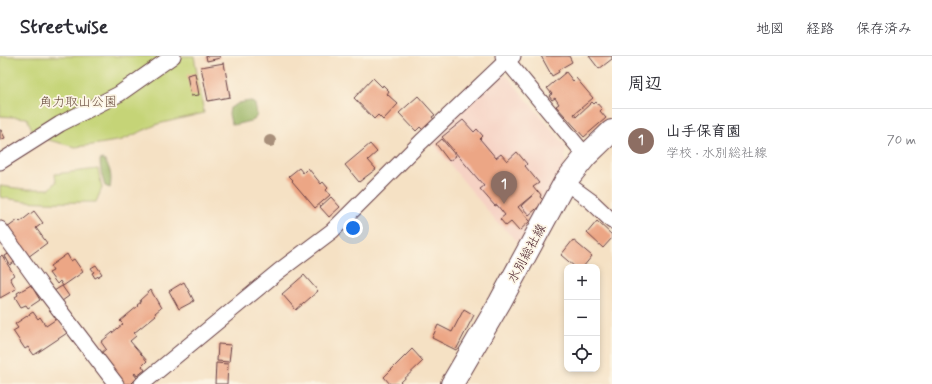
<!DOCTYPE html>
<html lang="ja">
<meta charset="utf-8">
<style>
:root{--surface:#fff;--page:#f7f7f7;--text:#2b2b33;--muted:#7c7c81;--line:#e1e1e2;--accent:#0b8043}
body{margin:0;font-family:Mynerve,"Klee One",sans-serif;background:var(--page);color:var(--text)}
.controls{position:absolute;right:12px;bottom:12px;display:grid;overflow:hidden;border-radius:8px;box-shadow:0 2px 6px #0003}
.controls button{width:36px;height:36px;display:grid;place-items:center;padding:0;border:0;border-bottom:1px solid var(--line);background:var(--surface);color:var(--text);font:20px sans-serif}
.you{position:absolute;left:353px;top:172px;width:14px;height:14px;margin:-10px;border:3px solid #fff;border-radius:50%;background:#1a73e8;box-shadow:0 0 0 6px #1a73e833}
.badge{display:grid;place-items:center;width:26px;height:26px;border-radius:50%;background:var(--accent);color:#fff;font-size:13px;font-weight:700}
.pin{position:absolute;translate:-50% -33px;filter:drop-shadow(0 1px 2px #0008)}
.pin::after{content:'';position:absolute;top:21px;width:14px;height:12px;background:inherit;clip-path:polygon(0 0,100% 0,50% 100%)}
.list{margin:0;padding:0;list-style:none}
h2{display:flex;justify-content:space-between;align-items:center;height:52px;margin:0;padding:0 16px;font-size:17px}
h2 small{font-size:13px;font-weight:400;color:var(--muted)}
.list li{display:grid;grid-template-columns:26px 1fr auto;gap:12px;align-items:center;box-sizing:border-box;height:64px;padding:0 16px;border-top:1px solid var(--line)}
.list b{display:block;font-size:15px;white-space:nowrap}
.list p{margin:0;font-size:13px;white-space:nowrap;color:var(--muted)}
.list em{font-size:13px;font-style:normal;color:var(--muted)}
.icon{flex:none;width:22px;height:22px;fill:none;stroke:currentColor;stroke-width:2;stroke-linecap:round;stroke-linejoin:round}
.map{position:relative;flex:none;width:612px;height:328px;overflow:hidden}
header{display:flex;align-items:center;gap:24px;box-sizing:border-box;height:56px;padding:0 20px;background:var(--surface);border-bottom:1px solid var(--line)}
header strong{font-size:19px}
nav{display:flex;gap:22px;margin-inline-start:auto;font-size:14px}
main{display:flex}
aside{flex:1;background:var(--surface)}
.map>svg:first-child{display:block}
</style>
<header>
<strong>Streetwise</strong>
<nav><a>地図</a><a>経路</a><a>保存済み</a></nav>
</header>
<main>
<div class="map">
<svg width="612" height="328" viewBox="0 0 612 328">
<rect width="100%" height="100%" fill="#fcf5e5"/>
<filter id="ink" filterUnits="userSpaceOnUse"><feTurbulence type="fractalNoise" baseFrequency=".025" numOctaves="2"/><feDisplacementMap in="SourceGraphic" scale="8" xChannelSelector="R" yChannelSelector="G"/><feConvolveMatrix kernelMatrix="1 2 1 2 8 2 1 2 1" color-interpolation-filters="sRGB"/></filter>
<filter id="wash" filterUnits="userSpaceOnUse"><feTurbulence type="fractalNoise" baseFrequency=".012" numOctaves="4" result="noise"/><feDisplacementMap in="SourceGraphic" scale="16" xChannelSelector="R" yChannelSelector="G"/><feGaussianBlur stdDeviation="0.9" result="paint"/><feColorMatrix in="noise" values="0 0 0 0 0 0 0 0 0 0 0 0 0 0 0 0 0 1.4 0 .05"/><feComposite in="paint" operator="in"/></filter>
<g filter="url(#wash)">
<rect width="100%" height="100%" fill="#f5e1c4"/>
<path fill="#f6d2c4" d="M500,18L508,21L565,89V110L522,190L496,165L429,83Z"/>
<g fill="#c5d477" stroke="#887a51">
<path d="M0,0H194L204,57L158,68L122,84L93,89L75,91L45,83L33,76L27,62L0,60Z"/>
<path d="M98,113L102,132L96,146C66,146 29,148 0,141V130L24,133H50L56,126L55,118Z"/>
</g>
<g fill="#9cb668" stroke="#736a4a">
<path d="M250,45L255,48L257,59L254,64L234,69L231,67L229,58L230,52L239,47Z"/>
<path d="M103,103C111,111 112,122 110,132L105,130C102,122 100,113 100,104Z"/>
</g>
<g id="blocks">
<g fill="#eca685">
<path d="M206,0H220V2L207,5Z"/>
<path d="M541,0H569L572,6L558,14L559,16L552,20Z"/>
<path d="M589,0H612V3L599,13Z"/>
<path d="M224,7L230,41L208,45L201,11Z"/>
<path d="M566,16L573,25L576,22L593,42L574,58L576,61L592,46L594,48L596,46L602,53L600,55L606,62L584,81L556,50L559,48L555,42L552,44L549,40L552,38L547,32Z"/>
<path d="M195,17L199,39L191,40L187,19Z"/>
<path d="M373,22L382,31L383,29L389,35L387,38L398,48L383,64L378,59L374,63L354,42Z"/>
<path d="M418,40L435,59L432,61L436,66L425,76L420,71L416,75L399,57Z"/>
<path d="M463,64L474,76L477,73L483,80L480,83L496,102L501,98L507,105L517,96L527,108L525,110L539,127L533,131L537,136L538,135L541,139L540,141L543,144L540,147L542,148L529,159L521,150L535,137L518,151L530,165L519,175L511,166L506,170L500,163L505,159L497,149L495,150L480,133L484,130L442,81Z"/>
<path d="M0,74H1L5,82L0,84Z"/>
<path d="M442,83L456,100L449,105L436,88Z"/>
<path d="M370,88L377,96L368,104L376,113L359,126L345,109Z"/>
<path d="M299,112L303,117L308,112L321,128L323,126L328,132L326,134L330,139L315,152L292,125L293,124L289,120Z"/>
<path d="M331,141L340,151L329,161L320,151Z"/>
<path d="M34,155L43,167L36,172L47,187L28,201L7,172L18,164L20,166Z"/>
<path d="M597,165L612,179V182L603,192L587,177Z"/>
<path d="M573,184L592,200L583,211H575L561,199Z"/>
<path d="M10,197L16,205L10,209L5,200Z"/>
<path d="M67,198L71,205L74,203L83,216L63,230L60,225L57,228L49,217L53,215L50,210Z"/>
<path d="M2,199L14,219L10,222L16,233L0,242V201Z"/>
<path d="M96,209L102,218L95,222L92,217L94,216L91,212Z"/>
<path d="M304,219L318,235L296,254L282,238Z"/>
<path d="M184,226L194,245L179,253L169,235Z"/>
<path d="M31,229L40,244L28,252L26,249L21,251L15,241L18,239L17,237Z"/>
<path d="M62,230L69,240L62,245L54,235Z"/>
<path d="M151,234L153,238L161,252L155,257L156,259L134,277L136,280L130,285L147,305L142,310L145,314L137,320L135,317L134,318L137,322L131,328H121L100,298L106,293L101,286L123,268L120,265L138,250L137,249L141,246L140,244Z"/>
<path d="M464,253L474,259L456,294L432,282L438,269L452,276Z"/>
<path d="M33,256L38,263L40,261L46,270L58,262L67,277L34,299L28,291L25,293L13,275L18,272L15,268Z"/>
<path d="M218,288L231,289L229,306L217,305Z"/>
<path d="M412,293L423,305L399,328H390L384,321Z"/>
<path d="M216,307L228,308L227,328H215Z"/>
</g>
</g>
</g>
<g filter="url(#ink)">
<use href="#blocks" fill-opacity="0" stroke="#643c42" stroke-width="1"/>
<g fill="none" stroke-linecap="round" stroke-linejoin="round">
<defs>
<g id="minor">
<path d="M503,0L586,100"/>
<path d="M0,106L60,68L119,38L173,0"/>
<path d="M565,126L591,145L612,165"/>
<path d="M0,173L42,231L116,328"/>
<path d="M142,328L279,215L332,175L421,86L503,8L513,0"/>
</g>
<path id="secondary" d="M452,328L500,246L565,126L586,100L612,75"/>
</defs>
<use href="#minor" stroke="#643c42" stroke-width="17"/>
<use href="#secondary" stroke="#643c42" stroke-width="24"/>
<use href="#minor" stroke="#fff" stroke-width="15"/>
<use href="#secondary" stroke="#fff" stroke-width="22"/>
</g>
<circle fill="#a88f7a" cx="270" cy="85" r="6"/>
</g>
<g text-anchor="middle" stroke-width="3.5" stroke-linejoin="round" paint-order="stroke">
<g font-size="13" fill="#694c3e" stroke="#fcf5e5">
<text x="78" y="50">角力取山公園</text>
</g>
<g font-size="13" fill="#4a1f2b" stroke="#fcf5e5">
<text transform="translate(526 197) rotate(-61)" y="5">水別総社線</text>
</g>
</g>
</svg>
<div class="controls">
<button>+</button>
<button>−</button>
<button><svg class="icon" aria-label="locate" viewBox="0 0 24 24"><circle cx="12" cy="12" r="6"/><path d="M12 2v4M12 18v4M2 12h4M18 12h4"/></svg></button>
</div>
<div class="you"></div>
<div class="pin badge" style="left:504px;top:148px;background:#8d6e63">1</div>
</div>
<aside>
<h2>周辺<small></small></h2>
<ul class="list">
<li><span class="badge" style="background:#8d6e63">1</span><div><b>山手保育園</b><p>学校 · 水別総社線</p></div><em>70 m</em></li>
</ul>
</aside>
</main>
